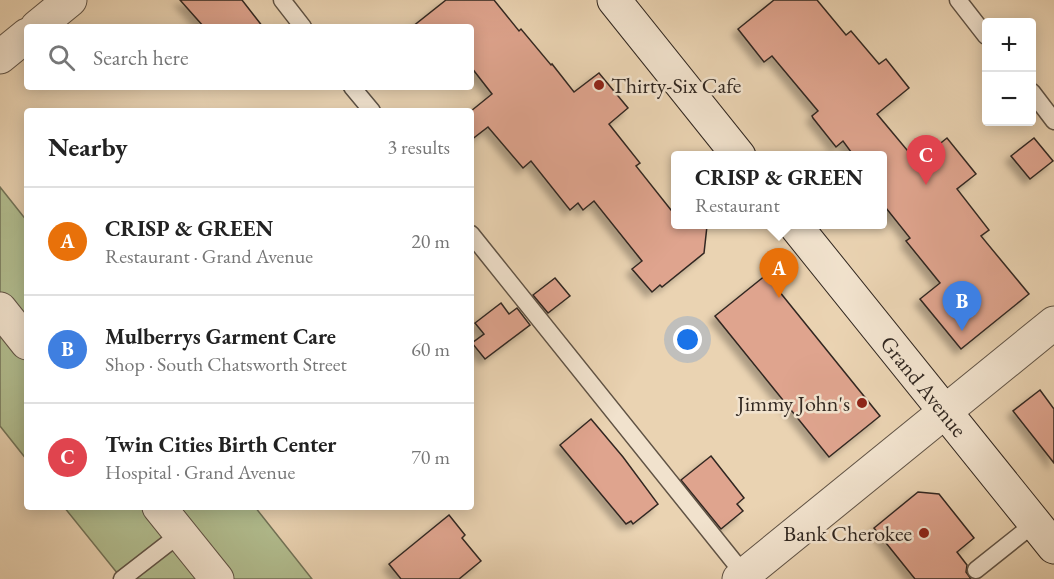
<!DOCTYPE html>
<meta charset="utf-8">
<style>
:root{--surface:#fff;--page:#f2f2f2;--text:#222;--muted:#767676;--line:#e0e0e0;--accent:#1a73e8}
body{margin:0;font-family:"EB Garamond",serif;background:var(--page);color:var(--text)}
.controls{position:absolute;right:18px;top:18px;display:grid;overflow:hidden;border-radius:6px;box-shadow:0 3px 15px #0003}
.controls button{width:54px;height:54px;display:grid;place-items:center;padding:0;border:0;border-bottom:2px solid var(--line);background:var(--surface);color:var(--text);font:30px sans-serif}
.you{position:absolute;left:688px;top:340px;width:21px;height:21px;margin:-15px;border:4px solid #fff;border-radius:50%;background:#1a73e8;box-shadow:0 0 0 9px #1a73e833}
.badge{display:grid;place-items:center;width:39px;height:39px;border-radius:50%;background:var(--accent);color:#fff;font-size:20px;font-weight:700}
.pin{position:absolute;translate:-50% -50px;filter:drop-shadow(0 2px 3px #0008)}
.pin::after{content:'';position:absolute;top:32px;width:21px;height:18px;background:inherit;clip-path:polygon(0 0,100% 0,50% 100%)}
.popup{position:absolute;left:671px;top:151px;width:216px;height:78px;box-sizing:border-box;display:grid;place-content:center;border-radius:6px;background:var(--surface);filter:drop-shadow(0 2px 4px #0005);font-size:20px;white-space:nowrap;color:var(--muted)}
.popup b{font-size:22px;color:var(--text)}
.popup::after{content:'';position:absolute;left:50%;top:100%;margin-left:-12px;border:12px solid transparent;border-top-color:var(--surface)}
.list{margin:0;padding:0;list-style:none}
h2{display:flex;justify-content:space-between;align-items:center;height:78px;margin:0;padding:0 24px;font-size:26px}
h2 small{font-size:20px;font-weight:400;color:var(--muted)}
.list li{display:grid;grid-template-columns:39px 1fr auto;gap:18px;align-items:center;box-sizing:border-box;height:108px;padding:0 24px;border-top:2px solid var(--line)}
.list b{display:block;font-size:22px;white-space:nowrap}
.list p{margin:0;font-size:20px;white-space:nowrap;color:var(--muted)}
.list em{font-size:20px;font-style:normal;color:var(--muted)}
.icon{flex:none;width:33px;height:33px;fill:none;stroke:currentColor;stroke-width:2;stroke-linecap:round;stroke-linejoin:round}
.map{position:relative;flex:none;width:1054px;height:579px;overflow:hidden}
.search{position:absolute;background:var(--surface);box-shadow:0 3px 15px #0003;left:24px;top:24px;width:450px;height:66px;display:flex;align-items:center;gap:15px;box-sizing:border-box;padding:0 21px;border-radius:6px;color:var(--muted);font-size:22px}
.panel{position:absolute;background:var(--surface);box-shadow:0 3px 15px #0003;left:24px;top:108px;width:450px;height:402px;border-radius:6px}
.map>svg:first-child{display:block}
</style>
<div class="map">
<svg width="1054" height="579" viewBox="0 0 1054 579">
<defs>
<filter id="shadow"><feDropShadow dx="-5.5" dy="5.5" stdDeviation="3" flood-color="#0004"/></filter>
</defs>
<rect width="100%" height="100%" fill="#ead3b2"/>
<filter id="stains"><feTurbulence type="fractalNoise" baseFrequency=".00333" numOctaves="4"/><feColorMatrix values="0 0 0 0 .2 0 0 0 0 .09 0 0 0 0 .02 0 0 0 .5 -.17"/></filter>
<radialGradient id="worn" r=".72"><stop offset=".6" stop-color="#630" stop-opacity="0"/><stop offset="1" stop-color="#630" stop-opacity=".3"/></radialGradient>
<g fill="#b2be90" stroke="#727358" stroke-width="1.5">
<path d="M0,187L27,221V460L0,426Z"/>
<path d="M64,507H255L312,579H122Z"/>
</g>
<g fill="#dfa48e" stroke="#322821" stroke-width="1.5" filter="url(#shadow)">
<path d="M180,0H242L263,27H204Z"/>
<path d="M446,0H494L519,31L521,29L551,65L552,64L574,92L599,73L628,108L609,124L640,163L636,166L675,215V225L707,226L704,253L662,287L660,285L652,292L632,269L642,261L594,201L583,210L578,203L570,210L531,161L523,168L488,127L471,140V111L492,94L471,67V27H412Z"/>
<path d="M774,0H817L846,35L851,31L879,64L886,59L909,88L877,114L917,162L947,138L976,174L957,189L989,230L981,236L1029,294L961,349L920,299L940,283L906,241L910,238L882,203V156H854L843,141L836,147L813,118L812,116L818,111L772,56L764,62L738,29Z"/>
<path d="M1034,138L1053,161L1030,179L1011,156Z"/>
<path d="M766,275L880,416L829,457L715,316Z"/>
<path d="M555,278L570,296L548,313L533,295Z"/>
<path d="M501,303L509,314L517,308L530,325L485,359L472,343L484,334L475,323Z"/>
<path d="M1040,390L1054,409V463L1013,411Z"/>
<path d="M591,419L623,457L658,504L633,524L631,521L626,524L560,445Z"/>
<path d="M711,456L744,498L737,504L743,511L721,529L681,480Z"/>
<path d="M918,492L939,494L974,538L957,552L967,565L966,572L971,579H915L874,528Z"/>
<path d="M449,515L465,535L462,538L481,561L459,579H401L389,564Z"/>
</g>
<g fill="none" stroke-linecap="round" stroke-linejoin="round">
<defs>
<g id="service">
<path d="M282,0L303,27"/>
<path d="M958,0L986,36"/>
<path d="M352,87L372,111"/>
<path d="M1032,92L1054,121"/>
<path d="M471,234L747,578"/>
<path d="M976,570L1035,523"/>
<path d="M122,579L180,534"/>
</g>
<g id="minor">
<path d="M37,27L70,0"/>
<path d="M0,57L27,35"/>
<path d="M739,579L1054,323"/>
</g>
<g id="tertiary">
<path d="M0,309L27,343"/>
<path d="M159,507L217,579"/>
</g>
<g id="secondary">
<path d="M614,0L739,156"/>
<path d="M794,224L1054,547"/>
</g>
</defs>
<use href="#service" stroke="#605345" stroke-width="19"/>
<use href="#minor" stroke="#605345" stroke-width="35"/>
<use href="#tertiary" stroke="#605345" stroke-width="35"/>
<use href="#secondary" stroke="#322821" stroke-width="35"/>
<use href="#service" stroke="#f1e2cd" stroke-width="16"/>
<use href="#minor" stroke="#f1e2cd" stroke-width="33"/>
<use href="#tertiary" stroke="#f1e2cd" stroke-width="33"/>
<use href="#secondary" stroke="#f1e2cd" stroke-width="33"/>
</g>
<g fill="#8f2418" stroke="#f1e2cd" stroke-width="2">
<circle cx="599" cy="85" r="6"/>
<circle cx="862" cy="403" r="6"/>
<circle cx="924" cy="533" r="6"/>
</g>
<g text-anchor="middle" stroke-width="5" stroke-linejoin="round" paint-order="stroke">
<g font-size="22" fill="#322821" stroke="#f1e2cd" text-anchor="end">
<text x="611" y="93" text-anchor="start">Thirty-Six Cafe</text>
<text x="850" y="411">Jimmy John's</text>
<text x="912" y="541">Bank Cherokee</text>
</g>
<g font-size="22" fill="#322821" stroke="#f1e2cd">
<text transform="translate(924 386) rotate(51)" y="8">Grand Avenue</text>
</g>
</g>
<rect width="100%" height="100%" filter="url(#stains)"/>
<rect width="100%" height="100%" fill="url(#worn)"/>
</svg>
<div class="controls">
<button>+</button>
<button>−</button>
</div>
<div class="you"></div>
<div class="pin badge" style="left:779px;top:298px;background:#e8710a">A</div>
<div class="popup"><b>CRISP &amp; GREEN</b>Restaurant</div>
<div class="pin badge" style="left:962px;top:331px;background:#3f7fe0">B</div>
<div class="pin badge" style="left:926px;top:185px;background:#e0444e">C</div>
<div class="search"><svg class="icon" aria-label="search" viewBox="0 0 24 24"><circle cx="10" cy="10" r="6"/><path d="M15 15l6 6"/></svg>Search here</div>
<section class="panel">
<h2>Nearby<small>3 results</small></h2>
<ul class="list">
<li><span class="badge" style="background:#e8710a">A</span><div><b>CRISP &amp; GREEN</b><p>Restaurant · Grand Avenue</p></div><em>20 m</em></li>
<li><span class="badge" style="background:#3f7fe0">B</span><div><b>Mulberrys Garment Care</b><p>Shop · South Chatsworth Street</p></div><em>60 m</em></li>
<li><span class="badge" style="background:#e0444e">C</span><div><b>Twin Cities Birth Center</b><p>Hospital · Grand Avenue</p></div><em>70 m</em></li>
</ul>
</section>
</div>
